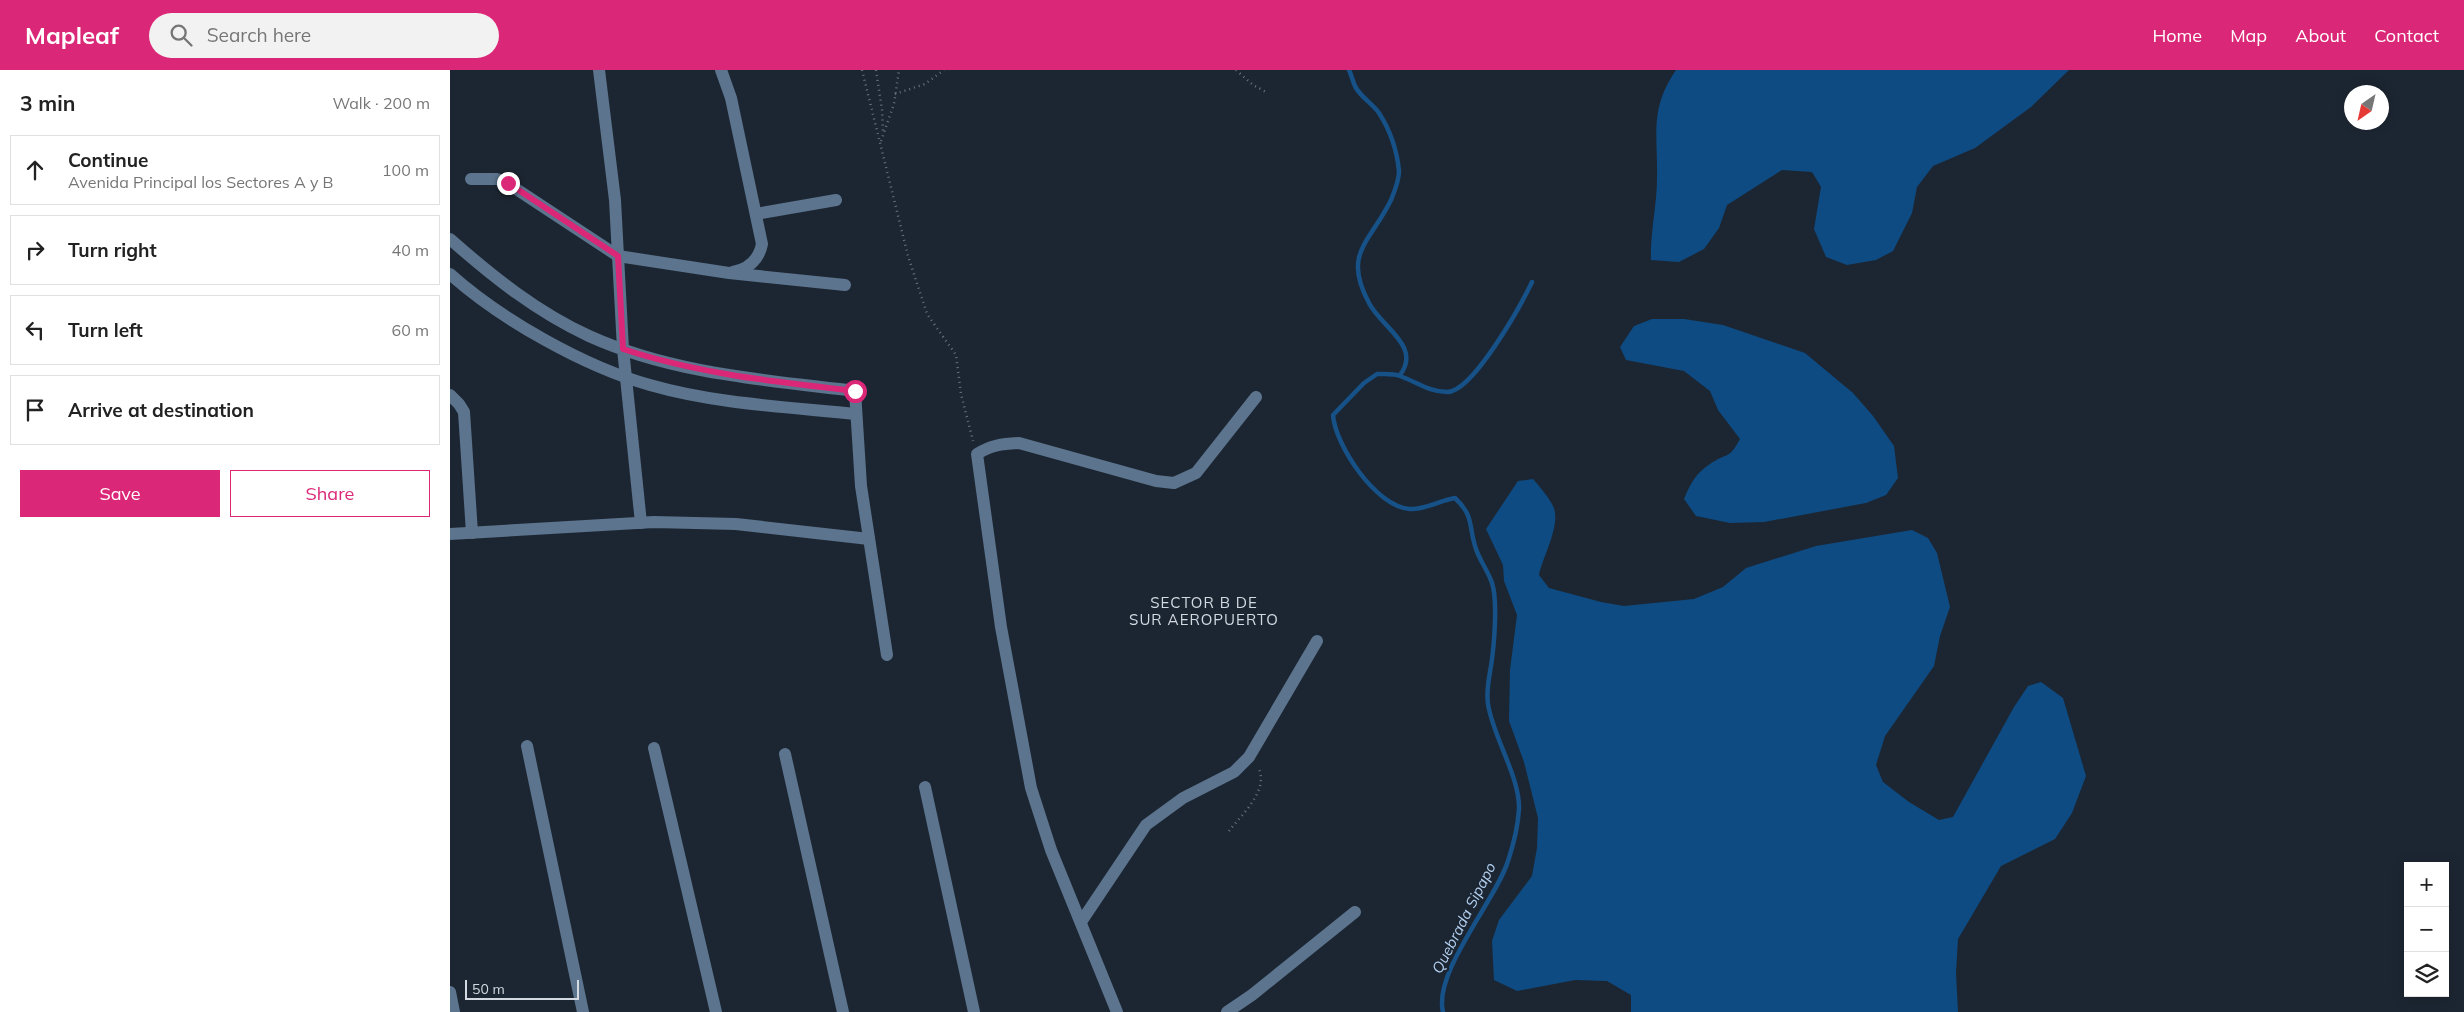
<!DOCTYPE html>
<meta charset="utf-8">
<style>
:root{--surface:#fff;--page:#f2f2f2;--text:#222;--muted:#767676;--line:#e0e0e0;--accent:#db2777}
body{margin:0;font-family:Mulish,sans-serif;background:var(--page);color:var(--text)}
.controls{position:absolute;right:15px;bottom:15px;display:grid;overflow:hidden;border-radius:0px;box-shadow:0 2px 12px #0003}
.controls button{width:45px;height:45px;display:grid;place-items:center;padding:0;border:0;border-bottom:1px solid var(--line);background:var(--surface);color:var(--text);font:25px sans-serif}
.compass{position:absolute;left:1894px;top:15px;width:45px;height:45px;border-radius:50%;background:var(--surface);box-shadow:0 2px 12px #0003;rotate:214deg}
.scale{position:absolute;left:15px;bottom:12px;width:114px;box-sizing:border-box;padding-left:5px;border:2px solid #d2d9e1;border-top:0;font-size:14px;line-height:18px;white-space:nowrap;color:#d2d9e1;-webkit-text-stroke:4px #1c2632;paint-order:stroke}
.stop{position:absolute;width:15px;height:15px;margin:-11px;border:4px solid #db2777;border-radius:50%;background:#fff}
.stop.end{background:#db2777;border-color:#fff;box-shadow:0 1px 5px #0008}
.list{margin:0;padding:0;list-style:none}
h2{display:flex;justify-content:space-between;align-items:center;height:65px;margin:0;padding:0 20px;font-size:21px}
h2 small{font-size:16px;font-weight:400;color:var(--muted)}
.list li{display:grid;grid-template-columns:32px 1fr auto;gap:15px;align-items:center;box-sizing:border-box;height:70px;margin:0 10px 10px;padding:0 10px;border:1px solid var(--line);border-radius:0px}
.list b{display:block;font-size:19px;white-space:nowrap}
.list p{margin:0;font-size:16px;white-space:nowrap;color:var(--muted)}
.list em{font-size:16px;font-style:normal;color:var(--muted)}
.actions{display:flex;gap:10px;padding:15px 20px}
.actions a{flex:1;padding:11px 0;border:1px solid var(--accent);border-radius:0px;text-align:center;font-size:18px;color:var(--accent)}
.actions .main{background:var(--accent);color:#fff}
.icon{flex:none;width:28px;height:28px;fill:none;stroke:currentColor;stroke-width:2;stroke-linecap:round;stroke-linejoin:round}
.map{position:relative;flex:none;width:2014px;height:942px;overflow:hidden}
header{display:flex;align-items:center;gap:30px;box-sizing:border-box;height:70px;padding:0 25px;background:var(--accent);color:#fff}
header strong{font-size:24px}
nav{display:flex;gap:28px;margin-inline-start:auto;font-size:18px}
.search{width:350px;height:45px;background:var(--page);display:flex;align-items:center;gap:12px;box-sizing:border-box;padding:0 18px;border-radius:28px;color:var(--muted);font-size:19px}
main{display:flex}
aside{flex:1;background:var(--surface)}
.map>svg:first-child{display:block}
</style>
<header>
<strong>Mapleaf</strong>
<div class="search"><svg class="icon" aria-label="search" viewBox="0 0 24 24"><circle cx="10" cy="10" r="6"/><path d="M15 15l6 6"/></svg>Search here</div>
<nav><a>Home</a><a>Map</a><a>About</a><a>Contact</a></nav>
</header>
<main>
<aside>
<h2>3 min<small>Walk · 200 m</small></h2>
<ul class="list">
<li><svg class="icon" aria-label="ahead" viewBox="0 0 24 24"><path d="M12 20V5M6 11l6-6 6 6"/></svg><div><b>Continue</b><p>Avenida Principal los Sectores A y B</p></div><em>100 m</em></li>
<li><svg class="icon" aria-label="right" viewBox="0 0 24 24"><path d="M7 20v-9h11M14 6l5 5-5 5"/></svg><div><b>Turn right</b></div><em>40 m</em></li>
<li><svg class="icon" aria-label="left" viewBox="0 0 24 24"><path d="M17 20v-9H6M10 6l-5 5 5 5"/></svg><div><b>Turn left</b></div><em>60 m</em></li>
<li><svg class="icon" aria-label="arrive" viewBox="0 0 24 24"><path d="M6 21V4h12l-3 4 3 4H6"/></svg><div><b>Arrive at destination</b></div></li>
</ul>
<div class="actions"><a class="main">Save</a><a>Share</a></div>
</aside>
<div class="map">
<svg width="2014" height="942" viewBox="0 0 2014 942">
<rect width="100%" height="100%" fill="#1c2632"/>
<g fill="#0e4b82">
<path d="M1226,0H1619L1581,37L1525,78L1483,96L1467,117L1462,143L1443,181L1426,190L1397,195L1376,187L1364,159L1371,117L1362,102L1332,100L1277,135L1269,158L1254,179L1229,192L1201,190C1200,162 1207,136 1207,108C1208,66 1199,39 1226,0Z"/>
<path d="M1202,249H1234L1273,255L1355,283L1403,323L1423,346L1444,376L1448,408L1436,425L1416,433L1314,452L1280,453L1246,446L1234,429C1240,414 1246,403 1260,394C1277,382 1278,391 1290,369L1268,340L1260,321L1234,301L1176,290L1170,277L1184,256Z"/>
<path d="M1083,409C1090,417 1097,425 1102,434C1113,452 1093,485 1089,505L1099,518L1151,532L1174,536L1244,529L1273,517L1296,498L1366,476L1462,460L1478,468L1487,483L1500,537L1490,566L1484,596L1435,666L1426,695L1433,712L1459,732L1489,750L1503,747L1564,637L1578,616L1591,612L1613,628L1636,706L1622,743L1605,769L1551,796L1508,869L1506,903L1508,942H1181V925L1157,911L1125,910L1067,921L1044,910L1042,871L1049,850L1082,806L1087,778L1088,748L1074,692L1059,651L1060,600L1067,545L1054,511L1053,495L1036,459L1068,411Z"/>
</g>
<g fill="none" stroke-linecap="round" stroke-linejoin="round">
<g stroke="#165188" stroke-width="4.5">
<path d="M899,0C902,6 903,13 906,18C912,28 923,34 929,43C940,60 947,81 949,101C949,111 945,120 941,130C920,173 892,183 919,233C931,257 972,276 950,305"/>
<path d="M993,942C983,902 1046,830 1058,791C1063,776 1068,755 1069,739C1070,707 1043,667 1038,634C1036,621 1039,608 1041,596C1044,577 1048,531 1042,513C1038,501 1030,491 1026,479C1018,456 1025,447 1005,428C991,430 975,440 960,439C926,437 885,375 883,345L914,313L927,304C934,304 943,303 950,306C967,312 979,322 997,322C1023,322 1071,235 1082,212"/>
</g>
<g stroke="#69727c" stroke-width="2.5" stroke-dasharray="1 4" stroke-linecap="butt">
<path d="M412,0L458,186L477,244L506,285L511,324L523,371"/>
<path d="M426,0L432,40L433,61"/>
<path d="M786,0L803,15L818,23"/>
<path d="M445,24L475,14L494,0"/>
<path d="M431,71L444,34L449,0"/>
<path d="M779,761C792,744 820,720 808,697"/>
</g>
<g stroke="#5c748d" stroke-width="12">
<path d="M149,0L165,130L173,279L191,453"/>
<path d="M271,0L281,28L312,174C309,189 299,199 283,202"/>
<path d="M21,109H47L57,113L168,186L279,203L395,215"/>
<path d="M306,144L386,130"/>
<path d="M0,169C43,207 87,242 139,266C223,304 316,310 405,321L411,416L437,585"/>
<path d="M0,204C50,249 135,297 200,315C266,334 338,337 406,344"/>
<path d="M0,325L9,334L14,342L22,463"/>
<path d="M0,464L204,452L286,454L419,469"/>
<path d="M77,676L133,942"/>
<path d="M204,678L266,942"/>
<path d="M335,684L393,942"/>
<path d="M475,717L524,942"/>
<path d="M631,852L696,755L733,728L784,702L799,687L867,571"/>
<path d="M0,922L4,942"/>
<path d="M667,942L601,780L581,718L551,557L527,384C541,375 552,374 569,373L706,411L724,413L746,403L806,327"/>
<path d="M777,942L802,925L905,842"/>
</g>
</g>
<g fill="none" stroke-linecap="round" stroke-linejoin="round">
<path stroke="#db2777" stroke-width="6" d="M58,113L168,186L173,279C249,304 327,312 405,321"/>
</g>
<g text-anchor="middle" stroke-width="5" stroke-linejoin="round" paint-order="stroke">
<g font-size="15" letter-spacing="1" fill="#d2d9e1" stroke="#1c2632">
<text x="754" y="538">SECTOR B DE<tspan x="754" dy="17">SUR AEROPUERTO</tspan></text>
</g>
<g font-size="15" font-style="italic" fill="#b2cff0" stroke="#1c2632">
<text transform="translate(1014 848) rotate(-63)" y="5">Quebrada Sipapo</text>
</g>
</g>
</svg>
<div class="controls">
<button>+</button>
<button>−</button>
<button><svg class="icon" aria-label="layers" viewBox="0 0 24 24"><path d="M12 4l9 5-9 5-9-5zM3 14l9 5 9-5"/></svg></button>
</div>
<svg class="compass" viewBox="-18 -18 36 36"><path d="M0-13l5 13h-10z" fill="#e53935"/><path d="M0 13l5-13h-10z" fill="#767676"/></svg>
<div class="scale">50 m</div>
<div class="stop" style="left:405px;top:321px"></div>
<div class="stop end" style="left:58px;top:113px"></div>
</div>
</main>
